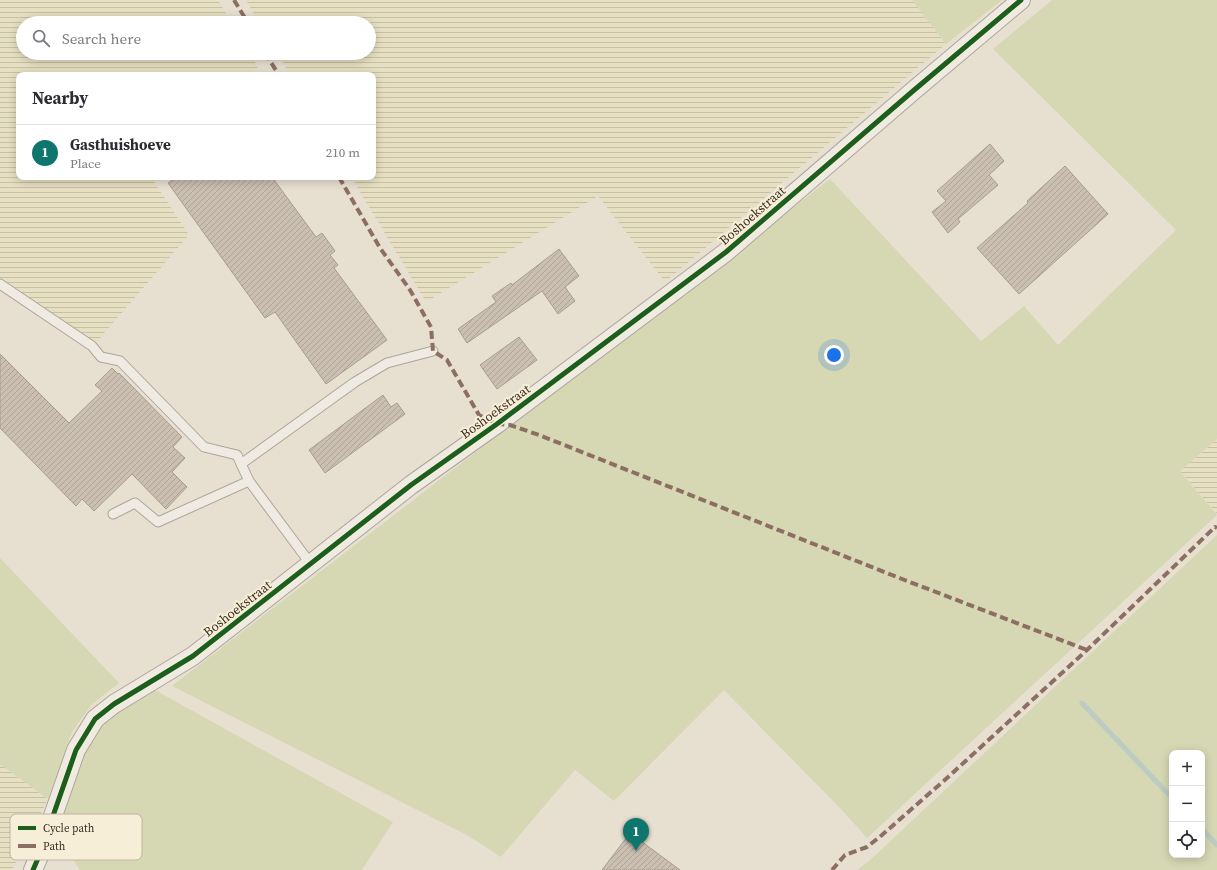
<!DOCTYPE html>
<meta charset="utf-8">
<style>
:root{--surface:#fff;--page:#f7f7f7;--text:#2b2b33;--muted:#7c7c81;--line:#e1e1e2;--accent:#0f766e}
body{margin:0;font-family:"Source Serif 4",serif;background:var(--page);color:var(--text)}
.controls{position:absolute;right:12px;bottom:12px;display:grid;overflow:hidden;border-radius:8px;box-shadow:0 2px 10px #0003}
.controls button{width:36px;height:36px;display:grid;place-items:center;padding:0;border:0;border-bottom:1px solid var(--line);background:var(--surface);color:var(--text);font:20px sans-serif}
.you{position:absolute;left:834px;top:355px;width:14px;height:14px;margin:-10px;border:3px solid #fff;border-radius:50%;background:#1a73e8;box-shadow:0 0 0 6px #1a73e833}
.badge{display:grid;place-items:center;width:26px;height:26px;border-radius:50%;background:var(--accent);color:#fff;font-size:13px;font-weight:700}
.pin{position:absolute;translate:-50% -33px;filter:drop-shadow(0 1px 2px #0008)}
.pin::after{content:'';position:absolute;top:21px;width:14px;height:12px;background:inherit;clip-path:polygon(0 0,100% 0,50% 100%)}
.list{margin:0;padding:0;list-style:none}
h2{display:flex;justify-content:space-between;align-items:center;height:52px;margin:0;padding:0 16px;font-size:17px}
h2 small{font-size:13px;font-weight:400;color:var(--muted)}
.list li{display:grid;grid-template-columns:26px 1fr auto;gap:12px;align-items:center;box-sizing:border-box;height:56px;padding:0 16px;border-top:1px solid var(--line)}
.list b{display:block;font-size:15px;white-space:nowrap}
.list p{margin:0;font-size:13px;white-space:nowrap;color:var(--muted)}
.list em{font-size:13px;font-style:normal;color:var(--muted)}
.icon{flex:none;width:22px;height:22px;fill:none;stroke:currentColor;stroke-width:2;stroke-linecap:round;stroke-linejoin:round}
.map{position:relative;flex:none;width:1217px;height:870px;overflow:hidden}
.search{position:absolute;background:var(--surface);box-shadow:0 2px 10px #0003;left:16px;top:16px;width:360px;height:44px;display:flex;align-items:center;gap:10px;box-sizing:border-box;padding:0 14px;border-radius:22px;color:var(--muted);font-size:15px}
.panel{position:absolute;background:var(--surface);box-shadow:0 2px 10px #0003;left:16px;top:72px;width:360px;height:108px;border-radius:8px}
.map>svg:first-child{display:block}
</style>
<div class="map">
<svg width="1217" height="870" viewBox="0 0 1217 870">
<defs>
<pattern id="farmland-rules" width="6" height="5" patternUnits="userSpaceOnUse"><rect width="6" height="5" fill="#e6dfc2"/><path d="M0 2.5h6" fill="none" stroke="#c6c0a6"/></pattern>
<pattern id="building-hatch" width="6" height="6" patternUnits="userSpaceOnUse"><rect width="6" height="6" fill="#cbbfb2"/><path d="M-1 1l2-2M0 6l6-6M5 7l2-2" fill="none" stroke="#afa499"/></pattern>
</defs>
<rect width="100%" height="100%" fill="#e7e0d1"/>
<g fill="url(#farmland-rules)">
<path d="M0,0H218L232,23H23V53H249L258,67L247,75H19V177H151L189,235L93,346L0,283Z"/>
<path d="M246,0H912L946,44L665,282L598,196L426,302L351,177H373V75H290L277,53H369V23H259Z"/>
<path d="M1217,439V514L1180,471Z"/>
<path d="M0,764L48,799L12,870H0Z"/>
</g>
<g fill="#d6d7b3" fill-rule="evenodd">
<path d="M912,0H1002L946,44Z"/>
<path d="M1052,0H1217V439L1180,471L1217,515L867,838L840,808L724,690L614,801L575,770L501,857L467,835L172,686L830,179L981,341L1024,306L1058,345L1176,230L993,49Z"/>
<path d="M1217,535V870H857L868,862ZM1172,753H1202V855H1172Z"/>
<path d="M0,558L119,683L91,705L72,732L48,799L0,764Z"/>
<path d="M153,689L393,822L362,870H80L56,832L74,778L89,745L102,722Z"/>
</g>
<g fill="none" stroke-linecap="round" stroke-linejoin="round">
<g stroke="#bcccc2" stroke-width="5">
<path d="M1082,703L1172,798"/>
<path d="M1202,829L1217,845"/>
</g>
</g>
<g fill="url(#building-hatch)" stroke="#a89c90">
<path d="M990,144L1004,161L989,175L998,185L958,219L960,222L948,233L932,212L946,201L937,191Z"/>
<path d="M1065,166L1108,214L1019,294L977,248L1028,203L1027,201Z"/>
<path d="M176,177H272L316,237L322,233L335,251L330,255L338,265L334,268L387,340L326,384L275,312L265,318L168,183Z"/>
<path d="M559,249L579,276L565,287L575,301L558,314L542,291L467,343L458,329L496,302L492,296L511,283L512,285Z"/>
<path d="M519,337L537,360L497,389L480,365Z"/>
<path d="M0,354L69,423L102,391L95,385L112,368L118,374L119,373L182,437L173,447L185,458L172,472L187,487L166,509L132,474L94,511L82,499L76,506L0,428Z"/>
<path d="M383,395L391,407L397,403L405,414L325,473L309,450Z"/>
<path d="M630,833L680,870H602Z"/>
</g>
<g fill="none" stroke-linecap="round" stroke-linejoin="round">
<defs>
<g id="service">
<path d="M0,284L92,346L101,357L120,361L204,447L237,455L249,481L310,563"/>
<path d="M241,464L355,382L387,363L433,351"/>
<path d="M113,514L135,503L158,522L249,481"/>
</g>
<path id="minor" d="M33,870L39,856L76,750L95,719L114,704L193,656L411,485L497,424L726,252L913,91L1021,0"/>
</defs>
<use href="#service" stroke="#ada599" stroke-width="11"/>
<use href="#minor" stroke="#ada599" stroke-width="20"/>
<use href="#service" stroke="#efebe3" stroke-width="9"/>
<use href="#minor" stroke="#efebe3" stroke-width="18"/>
<g stroke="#8d6e63" stroke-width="4" stroke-dasharray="8 4" stroke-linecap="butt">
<path d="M234,0L248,23"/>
<path d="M265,53L279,75"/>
<path d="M339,177L380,248L410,290L431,327L433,351L447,360L479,415L497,424L510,425L539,435L902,579L1087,650"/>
<path d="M832,870L845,855L867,847L882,835L947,778L1087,650L1215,527L1217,528"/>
</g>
<defs>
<path id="cycleway" d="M33,870L39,856L76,750L95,719L114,704L193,656L411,485L497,424L726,252L913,91L1021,0"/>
</defs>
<use href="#cycleway" stroke="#f7eed8" stroke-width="8"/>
<use href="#cycleway" stroke="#1b5e20" stroke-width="5"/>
</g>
<g text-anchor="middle" stroke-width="4" stroke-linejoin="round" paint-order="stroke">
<g font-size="13" fill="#3d2e20" stroke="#f7eed8">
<text transform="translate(752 215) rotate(-41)" y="5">Boshoekstraat</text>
<text transform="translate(495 411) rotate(-36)" y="5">Boshoekstraat</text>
<text transform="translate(237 608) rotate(-38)" y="5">Boshoekstraat</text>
</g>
</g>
<rect x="10" y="814" width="132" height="46" rx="6" fill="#f7eed8" stroke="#bfb4a1" stroke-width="1"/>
<rect x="18" y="826" width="18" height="4" fill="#1b5e20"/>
<rect x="18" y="844" width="18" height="4" fill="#8d6e63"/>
<g font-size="11" fill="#3d2e20">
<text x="43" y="832">Cycle path</text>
<text x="43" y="850">Path</text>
</g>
</svg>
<div class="controls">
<button>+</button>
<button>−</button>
<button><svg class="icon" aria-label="locate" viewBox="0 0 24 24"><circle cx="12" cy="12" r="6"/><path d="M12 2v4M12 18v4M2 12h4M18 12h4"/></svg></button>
</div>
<div class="you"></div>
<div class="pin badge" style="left:636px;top:851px">1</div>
<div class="search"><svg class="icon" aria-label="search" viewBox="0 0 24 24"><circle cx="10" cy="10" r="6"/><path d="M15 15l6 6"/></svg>Search here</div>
<section class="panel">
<h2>Nearby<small></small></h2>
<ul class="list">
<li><span class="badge">1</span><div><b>Gasthuishoeve</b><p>Place</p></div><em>210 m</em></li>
</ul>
</section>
</div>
